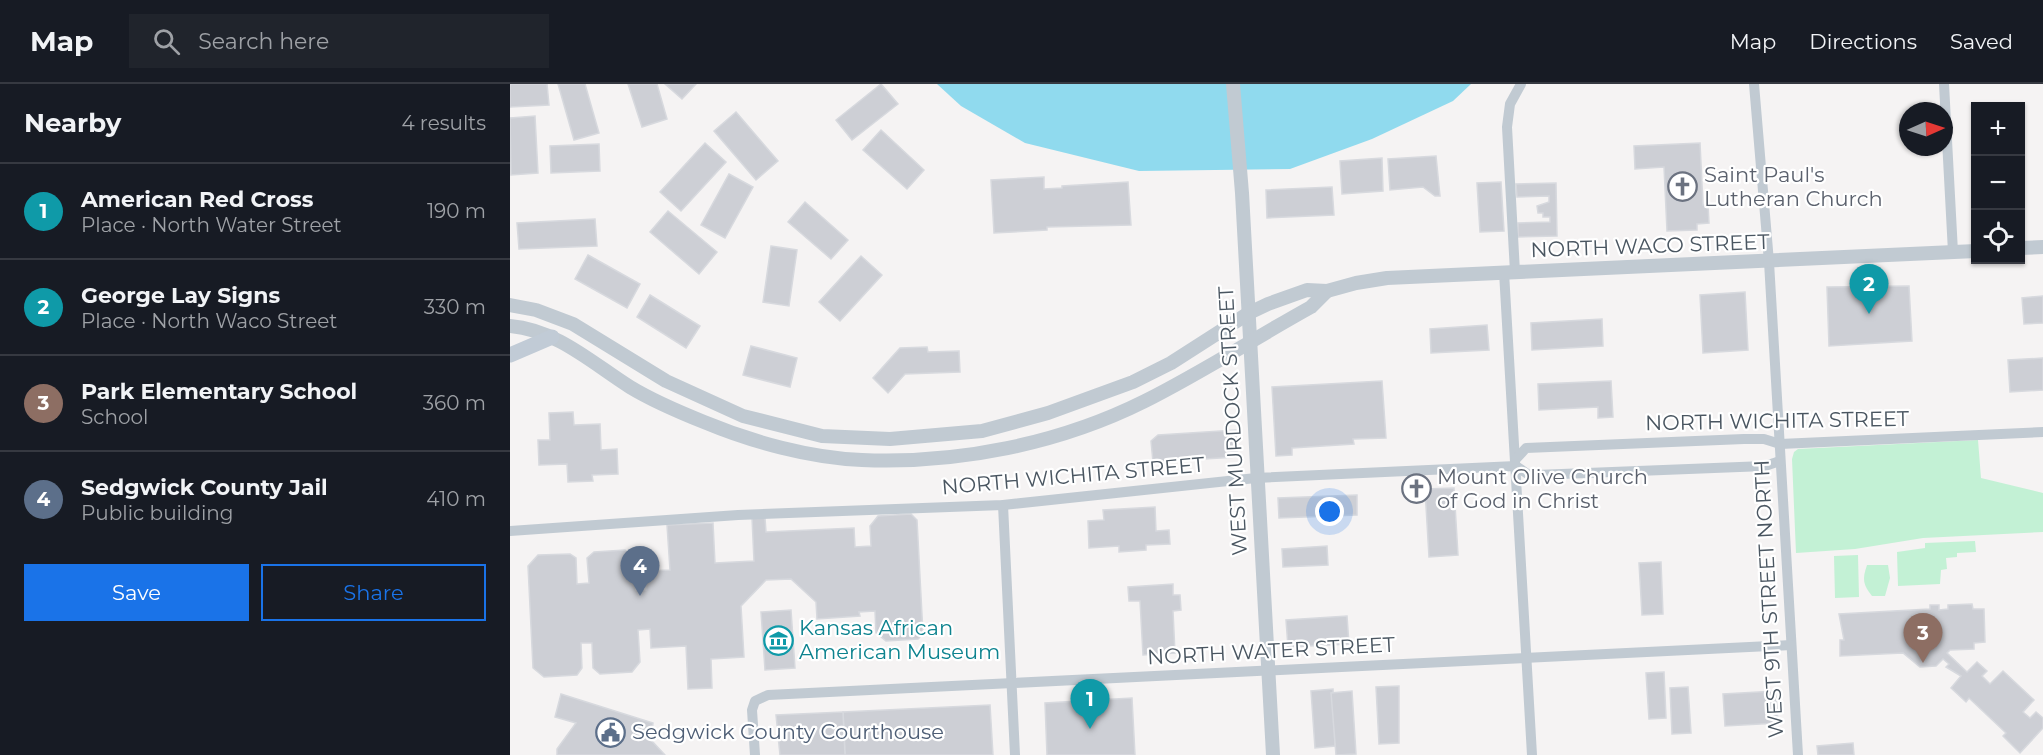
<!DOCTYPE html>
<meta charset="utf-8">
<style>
:root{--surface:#171b24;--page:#20242c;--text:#f1f3f6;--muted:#9ea1a6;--line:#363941;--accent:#1a73e8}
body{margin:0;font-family:Montserrat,sans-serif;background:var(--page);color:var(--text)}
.controls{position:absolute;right:18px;top:18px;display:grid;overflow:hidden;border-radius:0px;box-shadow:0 2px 4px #0004}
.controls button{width:54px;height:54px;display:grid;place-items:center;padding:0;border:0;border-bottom:2px solid var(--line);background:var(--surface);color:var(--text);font:30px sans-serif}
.compass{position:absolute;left:1389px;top:18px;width:54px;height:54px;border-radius:50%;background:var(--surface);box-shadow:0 2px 4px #0004;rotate:87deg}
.you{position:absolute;left:820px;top:428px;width:21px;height:21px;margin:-15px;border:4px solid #fff;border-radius:50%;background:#1a73e8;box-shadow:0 0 0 9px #1a73e833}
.badge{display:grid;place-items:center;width:39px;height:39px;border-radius:50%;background:var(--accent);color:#fff;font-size:20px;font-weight:700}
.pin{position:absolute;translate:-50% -50px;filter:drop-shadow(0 2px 3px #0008)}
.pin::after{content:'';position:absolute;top:32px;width:21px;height:18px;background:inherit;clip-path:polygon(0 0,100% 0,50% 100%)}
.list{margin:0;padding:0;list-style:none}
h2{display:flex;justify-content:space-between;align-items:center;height:78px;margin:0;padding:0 24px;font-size:26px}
h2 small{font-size:20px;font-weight:400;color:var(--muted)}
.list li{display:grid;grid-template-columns:39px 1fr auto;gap:18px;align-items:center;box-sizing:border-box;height:96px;padding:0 24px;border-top:2px solid var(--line)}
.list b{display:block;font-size:22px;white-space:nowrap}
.list p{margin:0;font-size:20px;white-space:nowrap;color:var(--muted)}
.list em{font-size:20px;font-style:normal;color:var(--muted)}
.actions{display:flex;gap:12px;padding:18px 24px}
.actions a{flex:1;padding:14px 0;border:2px solid var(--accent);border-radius:0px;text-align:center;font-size:21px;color:var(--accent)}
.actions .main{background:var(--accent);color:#fff}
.icon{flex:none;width:33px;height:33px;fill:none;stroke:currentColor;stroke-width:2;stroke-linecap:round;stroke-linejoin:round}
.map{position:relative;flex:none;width:1533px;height:671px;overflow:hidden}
header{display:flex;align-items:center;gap:36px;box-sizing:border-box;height:84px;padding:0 30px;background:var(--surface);border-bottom:2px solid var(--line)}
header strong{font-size:28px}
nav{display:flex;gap:33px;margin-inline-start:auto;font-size:21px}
.search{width:420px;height:54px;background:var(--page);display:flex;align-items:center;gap:15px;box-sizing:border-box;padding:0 21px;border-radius:0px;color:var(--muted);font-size:22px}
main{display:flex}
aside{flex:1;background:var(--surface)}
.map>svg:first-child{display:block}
</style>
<header>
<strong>Map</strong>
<div class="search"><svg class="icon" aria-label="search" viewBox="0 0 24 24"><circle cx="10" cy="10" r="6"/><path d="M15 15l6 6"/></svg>Search here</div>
<nav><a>Map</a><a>Directions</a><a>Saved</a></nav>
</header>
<main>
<aside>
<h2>Nearby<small>4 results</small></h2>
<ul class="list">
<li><span class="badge" style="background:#0f9aa8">1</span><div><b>American Red Cross</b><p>Place · North Water Street</p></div><em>190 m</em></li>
<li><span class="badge" style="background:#0f9aa8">2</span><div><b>George Lay Signs</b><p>Place · North Waco Street</p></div><em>330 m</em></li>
<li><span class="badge" style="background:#8d6e63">3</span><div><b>Park Elementary School</b><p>School</p></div><em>360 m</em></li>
<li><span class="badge" style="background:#5c6f8a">4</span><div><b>Sedgwick County Jail</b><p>Public building</p></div><em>410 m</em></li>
</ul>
<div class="actions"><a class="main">Save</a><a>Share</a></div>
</aside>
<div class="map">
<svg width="1533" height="671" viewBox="0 0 1533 671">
<rect width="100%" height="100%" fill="#f5f3f3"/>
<g fill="#c3f1d5">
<path d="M1468,356L1471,394L1533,409V448L1413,454L1345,465L1286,469L1282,375L1284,368L1288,365Z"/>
<path d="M1465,457L1466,468L1447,469V473L1436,474L1437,485L1431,486L1430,500L1388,502L1387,468L1415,464V459Z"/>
<path d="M1348,471L1349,513L1325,514L1324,472Z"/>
<path d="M1357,481H1378L1380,494L1375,512H1362C1353,501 1352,495 1357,481Z"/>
</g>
<path fill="#90daee" d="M427,0H961L943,17L862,55L780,85L629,87L515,59L451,22Z"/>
<g fill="#cdcfd5" stroke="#d7d9de" stroke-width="1.5">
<path d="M0,0H37L39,21L0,23Z"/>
<path d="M48,0H75L89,49L64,56Z"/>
<path d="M118,0H147L157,35L132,43Z"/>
<path d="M155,0H186L172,15Z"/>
<path d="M371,0L388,20L342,56L326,36Z"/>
<path d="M226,28L268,77L246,96L204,47Z"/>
<path d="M25,32L28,89L1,91L0,34Z"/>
<path d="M371,46L414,86L397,105L353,66Z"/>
<path d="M195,59L216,78L171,127L150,108Z"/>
<path d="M1190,59L1193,121H1198L1199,139L1187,140V146L1157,147L1154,83L1125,85L1124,62Z"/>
<path d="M89,60L90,87L41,89L40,62Z"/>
<path d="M926,72L930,112H925L913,103L880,106L878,75Z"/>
<path d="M872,74L873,107L832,110L830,77Z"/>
<path d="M219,90L243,103L215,154L191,141Z"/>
<path d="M534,93V105L552,104V102L618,98L621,141L537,143V146L484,149L481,96Z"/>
<path d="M991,98L994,147L970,148L967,99Z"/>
<path d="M1046,99L1047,152L1008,153V139L1040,138V133H1033V129H1028L1027,122L1039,118V112L1007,113L1006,100Z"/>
<path d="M822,103L824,131L757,134L756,106Z"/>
<path d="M295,118L338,156L321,175L278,138Z"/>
<path d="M158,127L207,168L189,190L140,148Z"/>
<path d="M85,135L87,162L9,165L7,139Z"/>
<path d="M261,162L287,166L279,222L253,218Z"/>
<path d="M78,171L130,200L117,224L65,195Z"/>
<path d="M351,172L372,191L330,237L309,218Z"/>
<path d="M1399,202L1402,257L1319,262L1317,203Z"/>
<path d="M1235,208L1238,266L1193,269L1190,211Z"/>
<path d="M140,211L190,242L176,264L127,233Z"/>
<path d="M1533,212V239L1514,240L1512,214Z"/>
<path d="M1092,235L1093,262L1022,266L1021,239Z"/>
<path d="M977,241L979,266L921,269L920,245Z"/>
<path d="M241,262L287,274L280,303L233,291Z"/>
<path d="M417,263L418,268L449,267L450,288L395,290L378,309L363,294L390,264Z"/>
<path d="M1533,274V306L1500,308L1498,276Z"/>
<path d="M872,297L876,354L843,355L844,360L782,364V371L766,372L762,303Z"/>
<path d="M1101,297L1103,333L1088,334V323L1029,326L1028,300Z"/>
<path d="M63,328L64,341L90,340L91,366L107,365L108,390L82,391L83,397L58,398L57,380L29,381L28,356H40L39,329Z"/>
<path d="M726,346L727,373L643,378L641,357L648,351Z"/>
<path d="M944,404L948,471L919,473L915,405Z"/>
<path d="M847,411V431L769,434L768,414Z"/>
<path d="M645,423L646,447L659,446L660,460L636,461V466L609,468V462L579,464L578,437L594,436L593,426Z"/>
<path d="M401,430L407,436L413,550L408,555L376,557L366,549L365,527L349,528L350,532L307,535L306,518L281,495L256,496L231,522L234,573L201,575L202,604L178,605L176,562L141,564L140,545L128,546L130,578L122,588L90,590L83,584L82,559H71L72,584L67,591L34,593L23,584L18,482L28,471L60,470L66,474L67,500L79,499L77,474L84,468L115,466L124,474L126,506H136L135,487L160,486L157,441L203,439L205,479L244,477L242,434H255L256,448L344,444L345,463L361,462L360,442L368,432Z"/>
<path d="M817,462L818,481L773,483L772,465Z"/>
<path d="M1151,478L1153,530L1132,531L1129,479Z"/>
<path d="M663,500V511H670L671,526L663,527L665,569L633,571L630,517H619L618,503Z"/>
<path d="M1462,520L1463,525H1474L1475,558L1464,559V565L1440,566L1437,569L1457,588L1467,578L1477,587L1472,592L1480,600L1493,587L1524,616L1513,628L1520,634L1526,628L1533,634V644L1510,669L1493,652L1496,649L1459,614L1456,618L1441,604L1451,592L1436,583L1439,580L1433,575L1426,582L1410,583L1393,569L1330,572V556H1334L1329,530L1420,525V521H1429V526L1438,525V521Z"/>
<path d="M281,526L285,584L255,586L251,528Z"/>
<path d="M837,532L839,560L778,563L776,536Z"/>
<path d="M1154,588L1156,634L1139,635L1136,589Z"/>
<path d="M889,602V659L869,660L866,603Z"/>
<path d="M1178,603L1181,649L1162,650L1160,604Z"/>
<path d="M823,605L825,662L805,664L801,607Z"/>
<path d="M842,607L846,670L826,671L821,609Z"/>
<path d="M1266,607L1268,639L1215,642L1213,610Z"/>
<path d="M51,610L143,639L141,656L155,671H47V665L66,639L45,633Z"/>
<path d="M622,614L625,671H537L535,619Z"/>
<path d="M480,621L483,671H335L333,628Z"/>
<path d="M333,628L335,671H270L266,631Z"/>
<path d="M1343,659L1344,671H1308L1307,662Z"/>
</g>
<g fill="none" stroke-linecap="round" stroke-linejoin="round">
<g stroke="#c1cad2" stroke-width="10">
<path d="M1244,0L1259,178L1288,671"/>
<path d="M1434,0L1443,168"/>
<path d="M994,188L1022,671"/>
<path d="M1005,188L997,43L1000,20L1011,0"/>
<path d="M1006,375L1016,364L1234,355H1254L1270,360L1533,348"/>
<path d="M493,421L505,671"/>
<path d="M0,447L228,431L493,421L746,394L1006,382L1019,391H1026L1255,382L1270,377"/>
<path d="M245,671L242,626L245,617L258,611L1281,561"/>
</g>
<g stroke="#c1cad2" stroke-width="14">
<path d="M723,0L732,109L763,671"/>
<path d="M1510,164L1533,163"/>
<path d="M0,221L26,226L63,240L156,297L233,332L312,352L380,355L472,347L538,329L623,298L661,279L739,229L758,220L797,206L817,207L846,199L877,194L1466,167"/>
<path d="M0,242C47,246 82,279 120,303C143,317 169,328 194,338C242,358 300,374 352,376C448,380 549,360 635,317C691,289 745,254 801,223L817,207"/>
</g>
<path stroke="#c1cbd6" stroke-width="15" d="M0,271L42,253"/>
</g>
<defs>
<symbol id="church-ring" viewBox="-11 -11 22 22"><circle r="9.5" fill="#fff" stroke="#6b7280" stroke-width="1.5"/><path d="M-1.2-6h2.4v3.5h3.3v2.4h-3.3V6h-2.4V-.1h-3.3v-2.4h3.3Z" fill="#6b7280"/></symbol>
<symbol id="museum-ring" viewBox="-11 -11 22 22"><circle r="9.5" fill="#fff" stroke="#0f9aa8" stroke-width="1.5"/><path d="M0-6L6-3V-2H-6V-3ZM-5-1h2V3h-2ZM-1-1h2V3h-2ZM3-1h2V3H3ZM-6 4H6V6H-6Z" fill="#0f9aa8"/></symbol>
<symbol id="civic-ring" viewBox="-11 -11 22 22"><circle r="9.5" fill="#fff" stroke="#5c6f8a" stroke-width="1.5"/><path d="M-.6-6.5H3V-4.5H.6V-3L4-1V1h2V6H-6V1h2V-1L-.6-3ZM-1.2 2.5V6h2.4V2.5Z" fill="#5c6f8a"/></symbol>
</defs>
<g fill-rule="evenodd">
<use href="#church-ring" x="1156" y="86" width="33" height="33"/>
<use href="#church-ring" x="890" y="388" width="33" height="33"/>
<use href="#museum-ring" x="252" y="540" width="33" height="33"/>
<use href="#civic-ring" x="84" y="632" width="33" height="33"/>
</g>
<g text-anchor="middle" stroke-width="4.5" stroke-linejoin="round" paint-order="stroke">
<g font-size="21" fill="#5b616d" stroke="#fff" text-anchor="start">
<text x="1194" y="98">Saint Paul's<tspan x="1194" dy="24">Lutheran Church</tspan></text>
<text x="927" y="400">Mount Olive Church<tspan x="927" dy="24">of God in Christ</tspan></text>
</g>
<g font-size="21" fill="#4a5661" stroke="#fff">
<text transform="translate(1140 162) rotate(-2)" y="7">NORTH WACO STREET</text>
<text transform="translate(723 337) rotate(-93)" y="7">WEST MURDOCK STREET</text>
<text transform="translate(1267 337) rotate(-1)" y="7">NORTH WICHITA STREET</text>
<text transform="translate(563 392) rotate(-5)" y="7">NORTH WICHITA STREET</text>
<text transform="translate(1259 515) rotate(-93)" y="7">WEST 9TH STREET NORTH</text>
<text transform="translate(761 567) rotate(-3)" y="7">NORTH WATER STREET</text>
</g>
<g font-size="21" fill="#0d838f" stroke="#fff" text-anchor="start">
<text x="289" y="551">Kansas African<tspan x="289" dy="24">American Museum</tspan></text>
</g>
<g font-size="21" fill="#4e5e75" stroke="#fff" text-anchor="start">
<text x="122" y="655">Sedgwick County Courthouse</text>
</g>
</g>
</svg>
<div class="controls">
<button>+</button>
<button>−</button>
<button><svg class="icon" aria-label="locate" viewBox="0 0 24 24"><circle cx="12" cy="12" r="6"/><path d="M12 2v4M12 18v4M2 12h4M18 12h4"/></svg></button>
</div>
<svg class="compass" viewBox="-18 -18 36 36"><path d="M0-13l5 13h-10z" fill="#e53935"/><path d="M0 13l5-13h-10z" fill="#9ea1a6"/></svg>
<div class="you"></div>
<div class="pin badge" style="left:580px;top:645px;background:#0f9aa8">1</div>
<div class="pin badge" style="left:1359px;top:230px;background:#0f9aa8">2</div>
<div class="pin badge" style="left:1413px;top:579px;background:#8d6e63">3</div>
<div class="pin badge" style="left:130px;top:512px;background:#5c6f8a">4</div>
</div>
</main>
